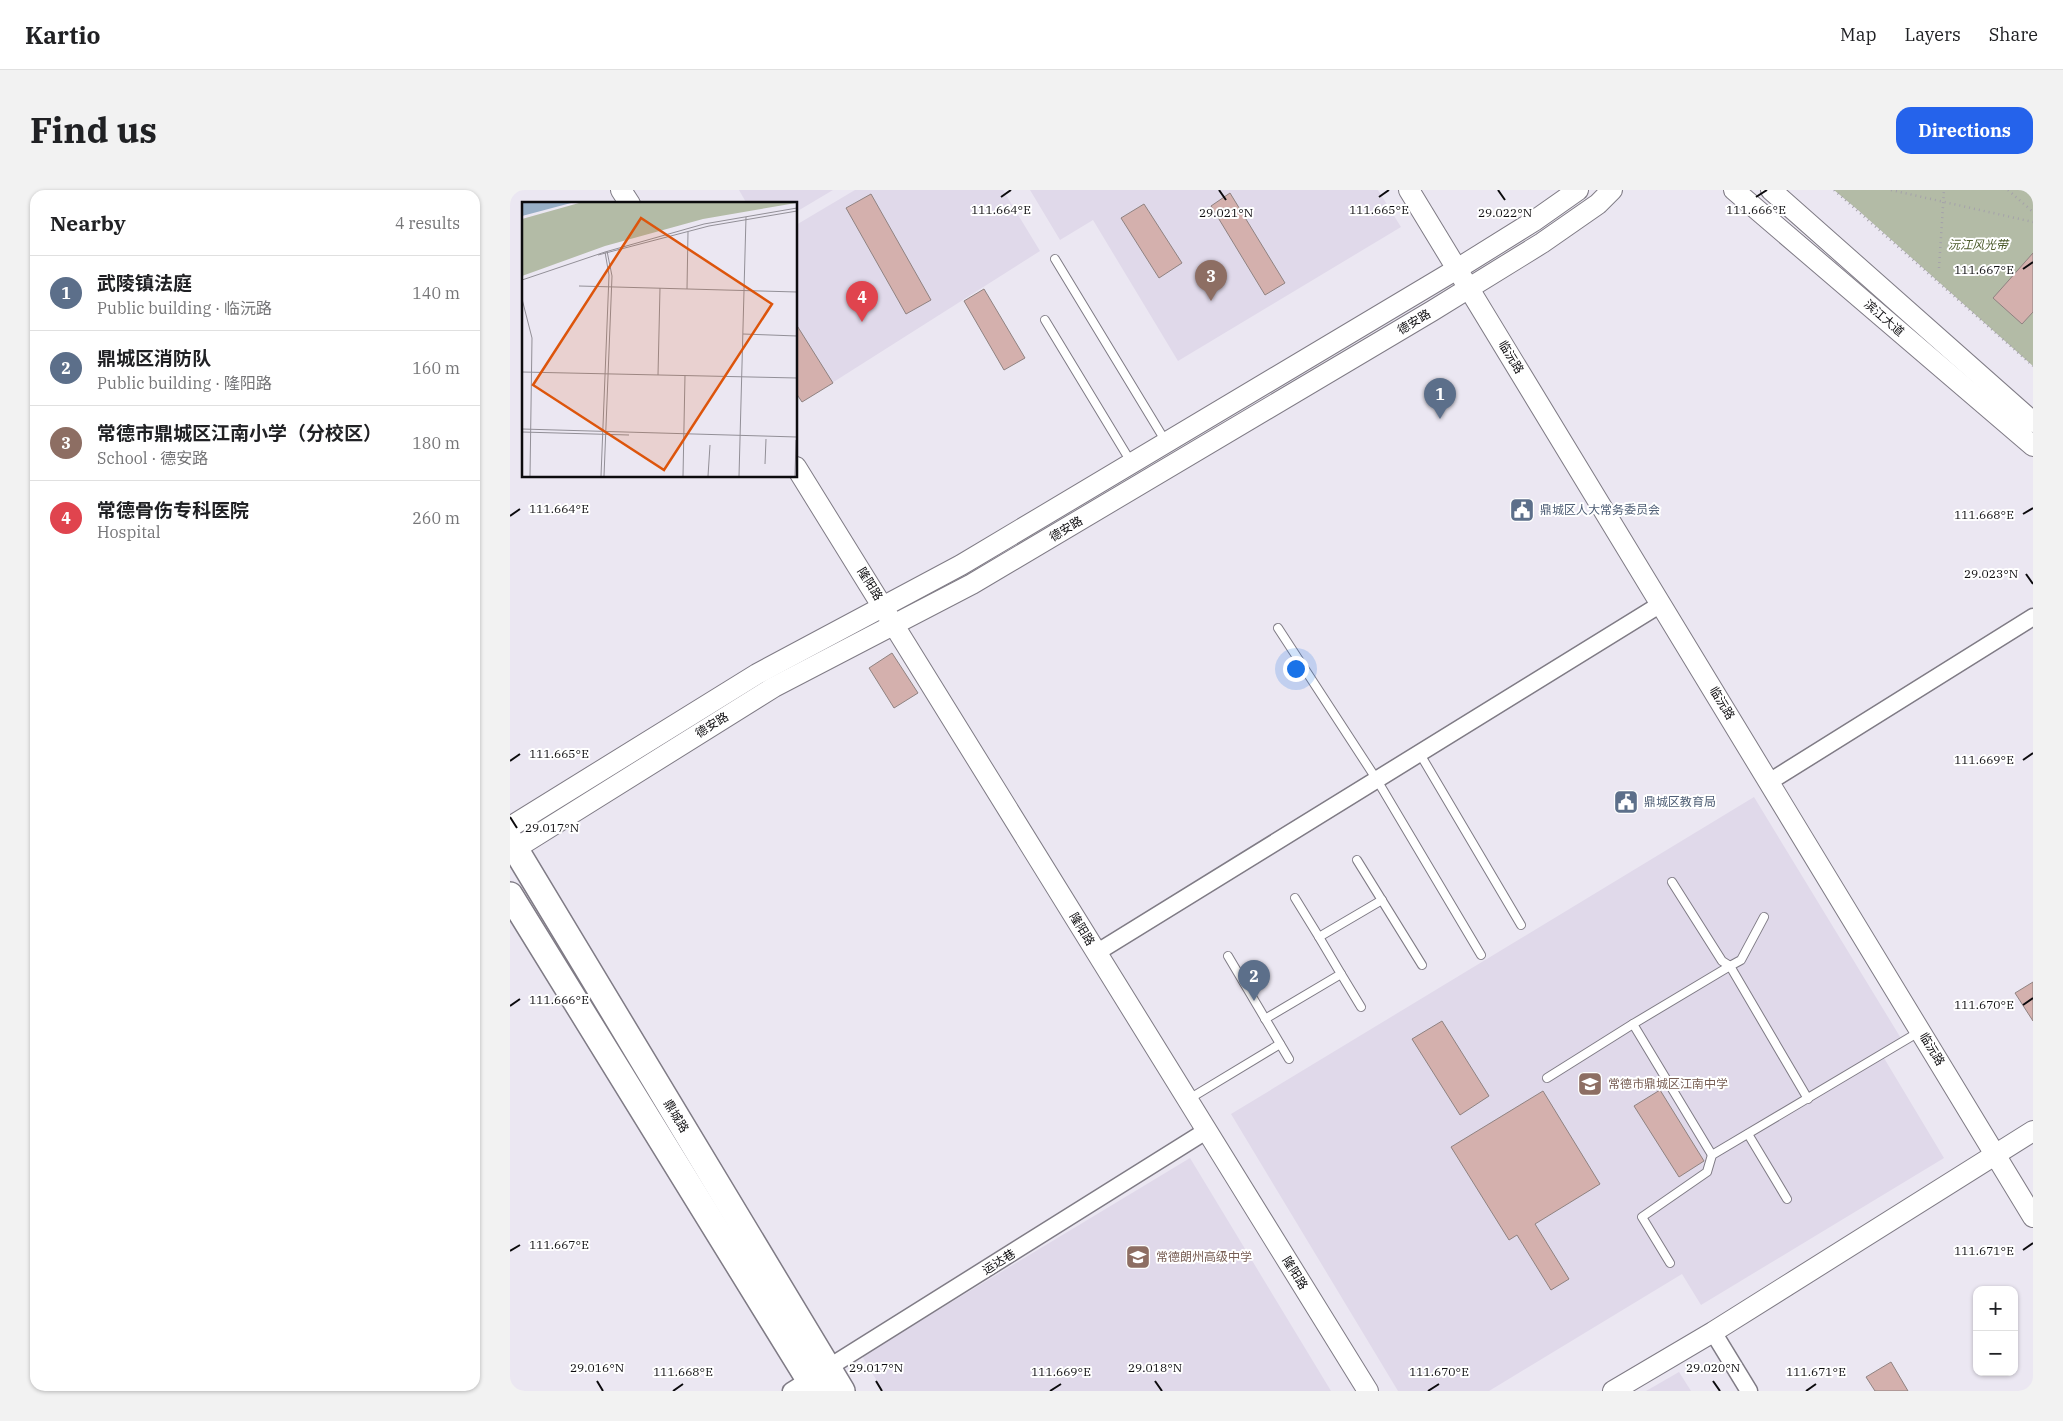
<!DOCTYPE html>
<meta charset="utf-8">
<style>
:root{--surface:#fff;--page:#f2f2f2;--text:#202124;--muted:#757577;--line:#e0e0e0;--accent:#2563eb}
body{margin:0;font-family:"IBM Plex Serif","Noto Sans SC",serif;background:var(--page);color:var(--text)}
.controls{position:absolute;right:15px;bottom:15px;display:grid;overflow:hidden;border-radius:10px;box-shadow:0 1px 4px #0004}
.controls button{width:45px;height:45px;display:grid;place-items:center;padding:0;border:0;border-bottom:1px solid var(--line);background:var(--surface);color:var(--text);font:25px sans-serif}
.you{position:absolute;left:785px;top:478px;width:18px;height:18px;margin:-12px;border:4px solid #fff;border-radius:50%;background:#1a73e8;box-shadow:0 0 0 8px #1a73e833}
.badge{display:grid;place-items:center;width:32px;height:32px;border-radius:50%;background:var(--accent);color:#fff;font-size:16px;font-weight:700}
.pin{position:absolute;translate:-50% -41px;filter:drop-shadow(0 1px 2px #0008)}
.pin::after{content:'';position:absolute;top:26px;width:18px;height:15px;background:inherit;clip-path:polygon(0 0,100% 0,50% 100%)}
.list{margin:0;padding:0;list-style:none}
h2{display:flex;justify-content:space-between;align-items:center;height:65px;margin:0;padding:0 20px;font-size:21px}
h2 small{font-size:16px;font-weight:400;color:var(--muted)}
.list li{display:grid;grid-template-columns:32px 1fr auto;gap:15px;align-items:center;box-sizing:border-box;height:75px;padding:0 20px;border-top:1px solid var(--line)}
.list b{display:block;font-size:19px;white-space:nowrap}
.list p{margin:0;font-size:16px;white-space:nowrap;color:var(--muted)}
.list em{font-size:16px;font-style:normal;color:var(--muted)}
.map{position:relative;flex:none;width:1523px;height:1201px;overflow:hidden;border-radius:15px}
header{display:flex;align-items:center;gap:30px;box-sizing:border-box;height:70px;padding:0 25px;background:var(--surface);border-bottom:1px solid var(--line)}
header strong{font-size:24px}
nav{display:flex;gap:28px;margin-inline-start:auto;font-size:18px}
.intro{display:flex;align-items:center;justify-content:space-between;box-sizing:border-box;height:120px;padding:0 30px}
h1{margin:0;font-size:35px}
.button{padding:12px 22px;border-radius:15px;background:var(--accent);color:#fff;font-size:18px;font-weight:700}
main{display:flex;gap:30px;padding:0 30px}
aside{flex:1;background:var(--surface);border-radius:15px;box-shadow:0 1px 4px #0004}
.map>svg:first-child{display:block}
</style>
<header>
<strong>Kartio</strong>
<nav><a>Map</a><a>Layers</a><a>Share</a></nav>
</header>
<div class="intro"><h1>Find us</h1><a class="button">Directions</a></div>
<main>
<aside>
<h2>Nearby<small>4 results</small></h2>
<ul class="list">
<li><span class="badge" style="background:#5c6f8a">1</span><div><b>武陵镇法庭</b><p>Public building · 临沅路</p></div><em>140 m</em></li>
<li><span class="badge" style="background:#5c6f8a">2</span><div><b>鼎城区消防队</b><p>Public building · 隆阳路</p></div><em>160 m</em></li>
<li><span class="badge" style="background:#8d6e63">3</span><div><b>常德市鼎城区江南小学（分校区）</b><p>School · 德安路</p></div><em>180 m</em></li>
<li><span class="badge" style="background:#e0444e">4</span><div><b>常德骨伤专科医院</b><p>Hospital</p></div><em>260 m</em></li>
</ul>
</aside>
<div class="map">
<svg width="1523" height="1201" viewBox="0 0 1523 1201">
<rect width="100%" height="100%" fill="#ebe7f2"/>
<g fill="#e0d9ea">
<path d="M229,0H323L286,22V14H237Z"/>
<path d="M345,0H493L530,61L292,212L286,203V35Z"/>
<path d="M520,0H868L891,37L668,171L583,30L550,50Z"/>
<path d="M1244,607L1392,850L1371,863L1434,968L1191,1115L1172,1084L979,1201H888L721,924Z"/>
<path d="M680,968L821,1201H373L352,1166Z"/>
<path d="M1169,1182L1181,1201H1136Z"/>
</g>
<path fill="#b3bba6" d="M1324,0H1523V176L1348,20Z"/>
<g fill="#d4b0ad" stroke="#8f8281">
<path d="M720,3L775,93L755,105L701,16Z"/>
<path d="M361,4L421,110L396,124L336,18Z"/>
<path d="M634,14L672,73L649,88L611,28Z"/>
<path d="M1523,63V122L1512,134L1483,108Z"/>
<path d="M474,99L515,168L494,180L454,111Z"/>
<path d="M286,134L323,193L292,212L286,203Z"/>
<path d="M382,463L408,503L384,518L359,478Z"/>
<path d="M1523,792V831L1505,803Z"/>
<path d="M932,831L979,906L950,925L902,849Z"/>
<path d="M1150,900L1194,971L1169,987L1124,916Z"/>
<path d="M1033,901L1090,994L1025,1034L1059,1089L1041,1100L1007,1045L999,1050L941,957Z"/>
<path d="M1381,1172L1398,1201H1365L1356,1187Z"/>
</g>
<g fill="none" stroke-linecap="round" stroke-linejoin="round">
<defs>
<g id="service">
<path d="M545,69L656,252"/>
<path d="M535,130L621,272"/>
<path d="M768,438L867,590L971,765"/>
<path d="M910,564L1011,735"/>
<path d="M847,670L912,775"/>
<path d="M1162,692L1212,771L1220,776L1231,770L1254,727"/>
<path d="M785,708L809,747"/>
<path d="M718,766L779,869"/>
<path d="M831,784L851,817"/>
<path d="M755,829L831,784L809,747L872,710"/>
<path d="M1037,888L1123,834"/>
<path d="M679,909L770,854"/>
<path d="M1238,944L1277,1009"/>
<path d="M1202,965L1123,834L1220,776L1298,909"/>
<path d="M1160,1073L1132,1027L1197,982L1202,965L1409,842"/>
</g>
<g id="minor">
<path d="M1259,592L1523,427"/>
<path d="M586,763L1151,414"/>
<path d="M1203,1142L1239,1201"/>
<path d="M281,1201L696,941"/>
</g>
<g id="tertiary">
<path d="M111,0L120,14"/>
<path d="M899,0L1523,1027"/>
<path d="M1224,0L1523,256"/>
<path d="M1261,0L1523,232"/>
<path d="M286,277L858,1201"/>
<path d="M0,637L247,484L451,375L947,79L1024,31L1068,0"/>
<path d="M0,662L264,497L462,394L922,121L1032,53L1088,14L1102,0"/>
<path d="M1103,1201L1203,1142L1523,941"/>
</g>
<g id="primary">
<path d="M0,650L332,1201"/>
<path d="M0,705L306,1201"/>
</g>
</defs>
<use href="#service" stroke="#7f7b85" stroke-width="10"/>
<use href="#minor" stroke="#7f7b85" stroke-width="19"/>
<use href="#tertiary" stroke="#7f7b85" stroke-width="22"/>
<use href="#primary" stroke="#7f7b85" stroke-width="28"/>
<g stroke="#a5a2aa" stroke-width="2.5" stroke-dasharray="1 4" stroke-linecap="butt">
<path d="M1324,0L1523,176"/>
<path d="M1381,0L1523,32"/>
<path d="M1498,0L1523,22"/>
<path d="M1429,78L1434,0"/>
</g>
<use href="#service" stroke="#fff" stroke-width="8"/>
<use href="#minor" stroke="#fff" stroke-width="16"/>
<use href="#tertiary" stroke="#fff" stroke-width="20"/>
<use href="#primary" stroke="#fff" stroke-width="25"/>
</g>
<path fill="none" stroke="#0c0b0e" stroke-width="2" d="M709,0L716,10M988,0L995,10M491,7L501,0M869,7L879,0M1246,7L1257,0M1513,79L1523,72M1513,324L1523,318M0,326L10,319M1516,384L1523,394M1513,570L1523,563M0,571L10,564M0,627L7,638M1513,815L1523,808M0,816L10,809M1513,1060L1523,1053M0,1061L10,1055M87,1191L93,1201M366,1191L372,1201M645,1191L652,1201M1203,1191L1210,1201M163,1201L173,1194M540,1201L551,1194M918,1201L929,1194M1296,1201L1306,1194"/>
<defs>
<symbol id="civic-square" viewBox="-11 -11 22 22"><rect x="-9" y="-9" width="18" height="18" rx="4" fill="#5c6f8a" stroke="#fff"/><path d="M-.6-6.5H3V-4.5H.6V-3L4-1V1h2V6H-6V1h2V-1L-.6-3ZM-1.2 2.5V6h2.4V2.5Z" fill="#fff"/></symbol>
<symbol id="school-square" viewBox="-11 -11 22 22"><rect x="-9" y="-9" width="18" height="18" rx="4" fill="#8d6e63" stroke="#fff"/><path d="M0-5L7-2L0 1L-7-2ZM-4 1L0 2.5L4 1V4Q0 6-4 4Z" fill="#fff"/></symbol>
</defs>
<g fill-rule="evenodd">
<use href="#civic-square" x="998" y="306" width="28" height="28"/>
<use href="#civic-square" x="1102" y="598" width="28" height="28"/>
<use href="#school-square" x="1066" y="880" width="28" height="28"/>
<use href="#school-square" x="614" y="1053" width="28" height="28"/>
</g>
<g text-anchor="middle" stroke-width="4" stroke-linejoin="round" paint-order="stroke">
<g font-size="12" font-style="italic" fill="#4b5a2b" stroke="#fff">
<text x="1468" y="59">沅江风光带</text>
</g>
<g font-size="12" fill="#0c0b0e" stroke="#fff">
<text transform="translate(1374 128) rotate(41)" y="4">滨江大道</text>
<text transform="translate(904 132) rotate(-31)" y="4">德安路</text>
<text transform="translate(1001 167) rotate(59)" y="4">临沅路</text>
<text transform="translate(556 339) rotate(-31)" y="4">德安路</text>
<text transform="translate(360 394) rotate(58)" y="4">隆阳路</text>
<text transform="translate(1212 513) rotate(59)" y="4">临沅路</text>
<text transform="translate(202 535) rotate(-32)" y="4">德安路</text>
<text transform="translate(572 739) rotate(59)" y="4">隆阳路</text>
<text transform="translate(1422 859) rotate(59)" y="4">临沅路</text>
<text transform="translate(166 926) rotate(59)" y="4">鼎城路</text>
<text transform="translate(489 1072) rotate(-32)" y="4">运达巷</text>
<text transform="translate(785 1083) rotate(58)" y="4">隆阳路</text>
</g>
<g font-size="12" fill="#4e5e75" stroke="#fff" text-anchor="start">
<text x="1030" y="324">鼎城区人大常务委员会</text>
<text x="1134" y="616">鼎城区教育局</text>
</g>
<g font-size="12" fill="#785e54" stroke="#fff" text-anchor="start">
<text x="1098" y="898">常德市鼎城区江南中学</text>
<text x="646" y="1071">常德朗州高级中学</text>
</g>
</g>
<g transform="translate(12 12)">
<rect width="275" height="275" fill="#ebe7f2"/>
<path d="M57,1H274L181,17L83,44L0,74V17Z" fill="#b3bba6"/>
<path d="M0,1H49L0,14Z" fill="#98afc6"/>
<path fill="none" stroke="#928f97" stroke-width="1" d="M76,53L187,24L275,9M0,78L83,50L182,22L275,6M57,84L275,90M165,87L166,30M0,97L10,136L8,274M221,132L275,134M0,170L275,176M136,173L138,86M0,227L275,235M0,230L107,233M243,262L244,237M79,274L87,73L83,50M82,274L90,74L85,49M161,274L163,173M186,274L188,243M217,274L224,15M273,274L274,238"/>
<path fill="#dd550c" fill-opacity="0.15" stroke="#dd550c" stroke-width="2.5" d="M119,16L250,102L142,268L11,183Z"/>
<rect width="275" height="275" fill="none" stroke="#0c0b0e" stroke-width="2.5"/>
</g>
<g font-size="12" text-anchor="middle" fill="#0c0b0e" stroke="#fff" stroke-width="4" stroke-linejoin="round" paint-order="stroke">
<text x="491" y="24">111.664°E</text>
<text x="869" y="24">111.665°E</text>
<text x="1246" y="24">111.666°E</text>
<text x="716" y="27">29.021°N</text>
<text x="995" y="27">29.022°N</text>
<text x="1474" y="84">111.667°E</text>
<text x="49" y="323">111.664°E</text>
<text x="1474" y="329">111.668°E</text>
<text x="1481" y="388">29.023°N</text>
<text x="49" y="568">111.665°E</text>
<text x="1474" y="574">111.669°E</text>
<text x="42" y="642">29.017°N</text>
<text x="49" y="814">111.666°E</text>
<text x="1474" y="819">111.670°E</text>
<text x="49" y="1059">111.667°E</text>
<text x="1474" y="1065">111.671°E</text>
<text x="87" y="1182">29.016°N</text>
<text x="366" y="1182">29.017°N</text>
<text x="645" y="1182">29.018°N</text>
<text x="1203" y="1182">29.020°N</text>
<text x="173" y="1186">111.668°E</text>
<text x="551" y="1186">111.669°E</text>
<text x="929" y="1186">111.670°E</text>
<text x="1306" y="1186">111.671°E</text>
</g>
</svg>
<div class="controls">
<button>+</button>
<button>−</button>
</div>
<div class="you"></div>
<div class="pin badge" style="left:930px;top:229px;background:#5c6f8a">1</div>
<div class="pin badge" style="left:744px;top:811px;background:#5c6f8a">2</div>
<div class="pin badge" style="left:701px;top:111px;background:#8d6e63">3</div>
<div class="pin badge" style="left:352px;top:132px;background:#e0444e">4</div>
</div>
</main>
